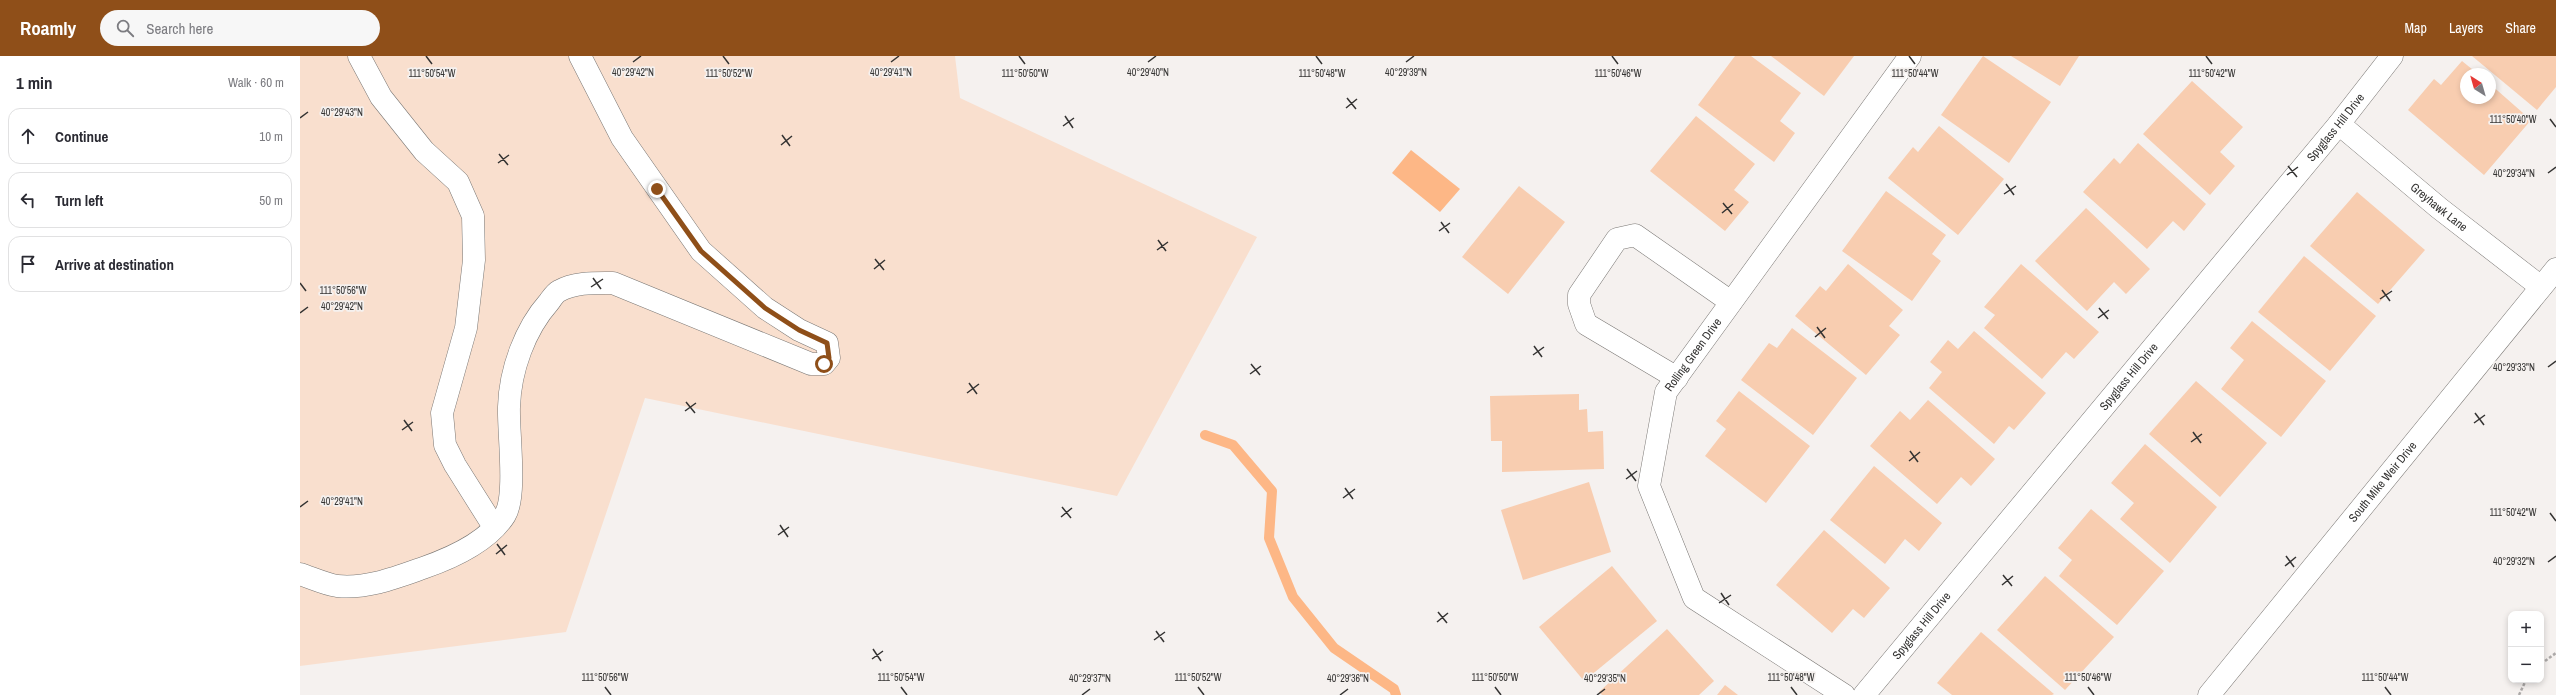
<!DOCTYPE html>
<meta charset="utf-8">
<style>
:root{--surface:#fff;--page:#f7f7f7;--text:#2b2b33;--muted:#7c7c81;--line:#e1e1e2;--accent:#8f4f19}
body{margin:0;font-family:"Archivo Narrow",sans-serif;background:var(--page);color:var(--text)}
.controls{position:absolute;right:12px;bottom:12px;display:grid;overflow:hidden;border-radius:8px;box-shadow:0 2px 6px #0003}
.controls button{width:36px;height:36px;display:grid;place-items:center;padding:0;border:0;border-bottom:1px solid var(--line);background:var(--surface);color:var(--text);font:20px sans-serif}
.compass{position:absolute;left:2160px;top:12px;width:36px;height:36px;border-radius:50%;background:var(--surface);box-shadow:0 2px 6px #0003;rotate:323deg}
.stop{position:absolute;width:12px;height:12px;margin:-9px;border:3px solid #8f4f19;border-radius:50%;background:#fff}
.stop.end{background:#8f4f19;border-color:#fff;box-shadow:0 1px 4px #0008}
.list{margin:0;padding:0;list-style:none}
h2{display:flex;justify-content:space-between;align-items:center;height:52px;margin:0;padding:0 16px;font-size:17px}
h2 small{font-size:13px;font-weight:400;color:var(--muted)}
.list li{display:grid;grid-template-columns:26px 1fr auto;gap:12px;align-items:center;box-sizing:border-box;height:56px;margin:0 8px 8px;padding:0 8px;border:1px solid var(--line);border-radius:12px}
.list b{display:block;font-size:15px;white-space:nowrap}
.list em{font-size:13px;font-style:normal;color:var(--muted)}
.icon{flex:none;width:22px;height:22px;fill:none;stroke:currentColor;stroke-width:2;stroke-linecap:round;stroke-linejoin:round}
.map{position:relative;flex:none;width:2256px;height:639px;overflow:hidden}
header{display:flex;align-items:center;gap:24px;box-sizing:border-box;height:56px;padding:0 20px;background:var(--accent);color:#fff}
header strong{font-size:19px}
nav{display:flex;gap:22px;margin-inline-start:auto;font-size:14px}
.search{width:280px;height:36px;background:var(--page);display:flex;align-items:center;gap:10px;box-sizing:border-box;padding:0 14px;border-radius:22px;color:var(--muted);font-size:15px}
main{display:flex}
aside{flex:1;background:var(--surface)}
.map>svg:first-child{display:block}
</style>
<header>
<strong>Roamly</strong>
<div class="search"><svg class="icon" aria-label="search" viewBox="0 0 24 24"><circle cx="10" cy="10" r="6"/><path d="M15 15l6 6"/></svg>Search here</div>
<nav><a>Map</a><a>Layers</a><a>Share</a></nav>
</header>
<main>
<aside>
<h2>1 min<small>Walk · 60 m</small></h2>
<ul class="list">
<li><svg class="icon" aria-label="ahead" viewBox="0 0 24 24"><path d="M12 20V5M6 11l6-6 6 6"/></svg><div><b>Continue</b></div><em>10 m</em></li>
<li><svg class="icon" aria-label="left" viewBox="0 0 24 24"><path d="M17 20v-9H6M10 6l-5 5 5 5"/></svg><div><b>Turn left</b></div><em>50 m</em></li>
<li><svg class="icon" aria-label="arrive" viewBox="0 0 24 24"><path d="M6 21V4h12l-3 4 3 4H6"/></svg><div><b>Arrive at destination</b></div></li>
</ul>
</aside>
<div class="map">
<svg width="2256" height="639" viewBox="0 0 2256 639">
<rect width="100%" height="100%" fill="#f5f1ef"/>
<path fill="#f9dfce" d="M0,0H655L660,42L957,181L817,440L345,342L266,576L0,610Z"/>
<path fill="#fdb786" d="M1111,94L1160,133L1140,156L1092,117Z"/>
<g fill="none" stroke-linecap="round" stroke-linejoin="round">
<path stroke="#fdb786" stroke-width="10" d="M905,379L933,389L972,435L969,482L993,541L1034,592L1094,633L1096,639"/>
</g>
<g fill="#f8cdb0">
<path d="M1435,0H1451L1501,37L1480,65L1495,77L1474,106L1398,49Z"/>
<path d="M1471,0H1554L1524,40Z"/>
<path d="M1683,0L1751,46L1709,107L1641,59Z"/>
<path d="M1711,0H1779L1760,30Z"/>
<path d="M2172,0H2256V31L2237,54Z"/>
<path d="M2162,5L2178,18H2166V42H2190V28L2231,64L2184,119L2108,54L2134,23L2141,29Z"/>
<path d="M1892,25L1943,71L1920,96L1935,110L1910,139L1843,78Z"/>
<path d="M1396,60L1455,108L1434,134L1449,146L1425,175L1350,115Z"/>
<path d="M1639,70L1704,123L1658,179L1588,122L1613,91L1618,96Z"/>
<path d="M1838,87L1906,148L1884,175L1873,165L1847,193L1783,136L1814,102L1820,108Z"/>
<path d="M1219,130L1265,166L1208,238L1162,201Z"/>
<path d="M1586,135L1646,179L1632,198L1641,205L1612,245L1542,195Z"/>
<path d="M2057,136L2125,194L2078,248L2010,190Z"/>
<path d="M1786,152L1850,213L1826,238L1814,226L1787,255L1735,205Z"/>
<path d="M2004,200L2076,260L2030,315L1958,256Z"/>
<path d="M1548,208L1603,254L1589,270L1600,279L1566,319L1495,260L1520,230L1526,235Z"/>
<path d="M1721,208L1799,276L1774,303L1766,296L1742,323L1684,272L1695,259L1684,251Z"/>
<path d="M1952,265L2026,325L1981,381L1921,333L1944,304L1930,292Z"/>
<path d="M1492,272L1557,322L1513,379L1441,324L1469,287L1477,292Z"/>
<path d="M1674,275L1746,337L1714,374L1709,370L1694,388L1629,332L1642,316L1630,306L1648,284L1658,293Z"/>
<path d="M1896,325L1967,387L1920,441L1849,378Z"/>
<path d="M1439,335L1510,390L1466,447L1405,400L1426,373L1416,365Z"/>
<path d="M1279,338V354L1287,353L1288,376L1303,375L1304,413L1202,416V385H1191L1190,340Z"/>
<path d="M1628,344L1695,403L1671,430L1661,421L1637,448L1570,390L1600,355L1610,364Z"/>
<path d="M1845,388L1917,451L1870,507L1820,463L1834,447L1811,427Z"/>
<path d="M1574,410L1642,467L1619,495L1605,483L1585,508L1530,464Z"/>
<path d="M1289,426L1311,496L1223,524L1201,454Z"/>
<path d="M1791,453L1864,515L1817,569L1759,520L1772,504L1758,492Z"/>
<path d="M1524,474L1590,532L1564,562L1553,553L1532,577L1476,529Z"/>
<path d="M1312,510L1357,565L1284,625L1239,571Z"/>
<path d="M1745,520L1814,581L1765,634L1697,574Z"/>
<path d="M1367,573L1414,625L1399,639H1302L1299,636Z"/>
<path d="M1681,576L1754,638L1752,639H1652L1637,627Z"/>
<path d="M1425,629L1438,639H1417Z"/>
</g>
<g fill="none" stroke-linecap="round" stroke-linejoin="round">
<defs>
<g id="minor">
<path d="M59,0L81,41L124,95L158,126L173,160L174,204L166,272L142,357L145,389L155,409L194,471"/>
<path id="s1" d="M2039,68L2139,152L2241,231"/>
<path d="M1377,322L1286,268L1279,248V239L1317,183L1335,179L1431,246"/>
<path d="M0,518C12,522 25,528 37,530C67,533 95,522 123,512C152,502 188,486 205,459C217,440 208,375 209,351C210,314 225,273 249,246C252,242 255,237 259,235C275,226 295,227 313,227L511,308H524L529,302L527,287L499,274L465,252L401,195L322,82L280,0"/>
<path id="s2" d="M1544,639L1394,542L1349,430L1366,336L1610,0"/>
<path id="s3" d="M1564,639L2039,68L2092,0"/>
<path id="s4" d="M1909,639L2256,213"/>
</g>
</defs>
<use href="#minor" stroke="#7a7774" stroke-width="23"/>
<g stroke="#aca9a8" stroke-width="2.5" stroke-dasharray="3 2" stroke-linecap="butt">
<path d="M2241,608L2256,597"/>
<path d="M2219,639L2226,624"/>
</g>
<use href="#minor" stroke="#fff" stroke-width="22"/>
</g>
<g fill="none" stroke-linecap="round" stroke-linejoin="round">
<path stroke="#8f4f19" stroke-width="5" d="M357,133L401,195L465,252L499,274L527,287L529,302L524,308"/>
</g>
<path fill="none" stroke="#343332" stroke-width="1.5" d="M126,0L132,8M423,0L429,8M719,0L725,8M1016,0L1022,8M1312,0L1318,8M1609,0L1615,8M1906,0L1912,8M333,6L341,0M591,6L599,0M848,6L856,0M1106,6L1114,0M1047,42L1056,53M1046,52L1057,43M765,60L773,72M0,62L8,56M2250,63L2256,71M763,70L774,62M482,79L490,90M481,89L492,80M199,98L208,109M198,107L209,99M1988,110L1997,121M2248,117L2256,111M1987,119L1998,111M1706,128L1714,139M1704,138L1716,130M1423,147L1432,158M1422,157L1433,148M1141,166L1149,177M1139,175L1150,167M858,184L866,195M857,194L868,186M575,203L584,214M574,213L585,204M293,222L301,233M0,227L6,235M291,231L303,223M2082,234L2090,245M2080,243L2092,235M1799,252L1808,263M0,257L8,251M1798,262L1809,254M1517,271L1525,282M1515,281L1526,272M1234,290L1242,301M1233,299L1244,291M951,308L960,319M2248,311L2256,305M950,318L961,310M669,327L677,338M667,337L679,328M386,346L395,357M385,355L396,347M2175,357L2184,369M104,364L112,375M2174,367L2185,359M102,374L113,366M1893,376L1901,387M1891,386L1902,378M1610,395L1618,406M1609,405L1620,396M1327,413L1336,425M1326,423L1337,415M1045,432L1053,443M1043,442L1055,433M0,451L8,445M762,451L771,462M2250,457L2256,465M761,461L772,452M480,469L488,481M478,479L489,471M197,488L205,499M196,498L207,489M1986,500L1994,511M2248,506L2256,500M1985,510L1996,501M1703,519L1712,530M1702,529L1713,520M1421,537L1429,549M1419,547L1431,539M1138,556L1147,567M1137,566L1148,557M856,575L864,586M854,584L865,576M573,593L581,605M572,603L583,595M305,631L311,639M601,631L607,639M898,631L904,639M1195,631L1201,639M1491,631L1497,639M1788,631L1794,639M2085,631L2091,639M782,639L790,633M1040,639L1048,633M1297,639L1305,633"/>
<g text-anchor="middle" stroke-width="3.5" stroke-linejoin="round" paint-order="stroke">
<g font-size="12" fill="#343332" stroke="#f5f1ef">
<text dy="4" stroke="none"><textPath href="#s3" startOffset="738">Spyglass Hill Drive</textPath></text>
<text dy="4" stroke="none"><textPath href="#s1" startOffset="130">Greyhawk Lane</textPath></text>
<text dy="4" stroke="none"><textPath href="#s2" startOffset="441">Rolling Green Drive</textPath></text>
<text dy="4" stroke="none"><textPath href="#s3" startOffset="414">Spyglass Hill Drive</textPath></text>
<text dy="4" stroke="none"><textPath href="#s4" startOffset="275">South Mike Weir Drive</textPath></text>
<text dy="4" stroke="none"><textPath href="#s3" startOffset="90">Spyglass Hill Drive</textPath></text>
</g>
</g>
<g font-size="10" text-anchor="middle" fill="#343332" stroke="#f5f1ef" stroke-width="3.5" stroke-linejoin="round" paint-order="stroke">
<text x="333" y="20">40°29'42"N</text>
<text x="591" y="20">40°29'41"N</text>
<text x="848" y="20">40°29'40"N</text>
<text x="1106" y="20">40°29'39"N</text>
<text x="132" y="21">111°50'54"W</text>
<text x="429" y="21">111°50'52"W</text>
<text x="725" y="21">111°50'50"W</text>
<text x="1022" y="21">111°50'48"W</text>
<text x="1318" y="21">111°50'46"W</text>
<text x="1615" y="21">111°50'44"W</text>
<text x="1912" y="21">111°50'42"W</text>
<text x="42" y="60">40°29'43"N</text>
<text x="2213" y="67">111°50'40"W</text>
<text x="2214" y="121">40°29'34"N</text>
<text x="43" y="238">111°50'56"W</text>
<text x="42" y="254">40°29'42"N</text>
<text x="2214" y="315">40°29'33"N</text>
<text x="42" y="449">40°29'41"N</text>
<text x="2213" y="460">111°50'42"W</text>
<text x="2214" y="509">40°29'32"N</text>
<text x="305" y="625">111°50'56"W</text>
<text x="601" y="625">111°50'54"W</text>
<text x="898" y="625">111°50'52"W</text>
<text x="1195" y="625">111°50'50"W</text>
<text x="1491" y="625">111°50'48"W</text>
<text x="1788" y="625">111°50'46"W</text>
<text x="2085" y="625">111°50'44"W</text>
<text x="790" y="626">40°29'37"N</text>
<text x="1048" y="626">40°29'36"N</text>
<text x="1305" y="626">40°29'35"N</text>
</g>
</svg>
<div class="controls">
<button>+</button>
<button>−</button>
</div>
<svg class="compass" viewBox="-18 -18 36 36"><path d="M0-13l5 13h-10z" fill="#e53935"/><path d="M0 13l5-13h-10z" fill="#7c7c81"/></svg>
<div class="stop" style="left:524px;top:308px"></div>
<div class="stop end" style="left:357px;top:133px"></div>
</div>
</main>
